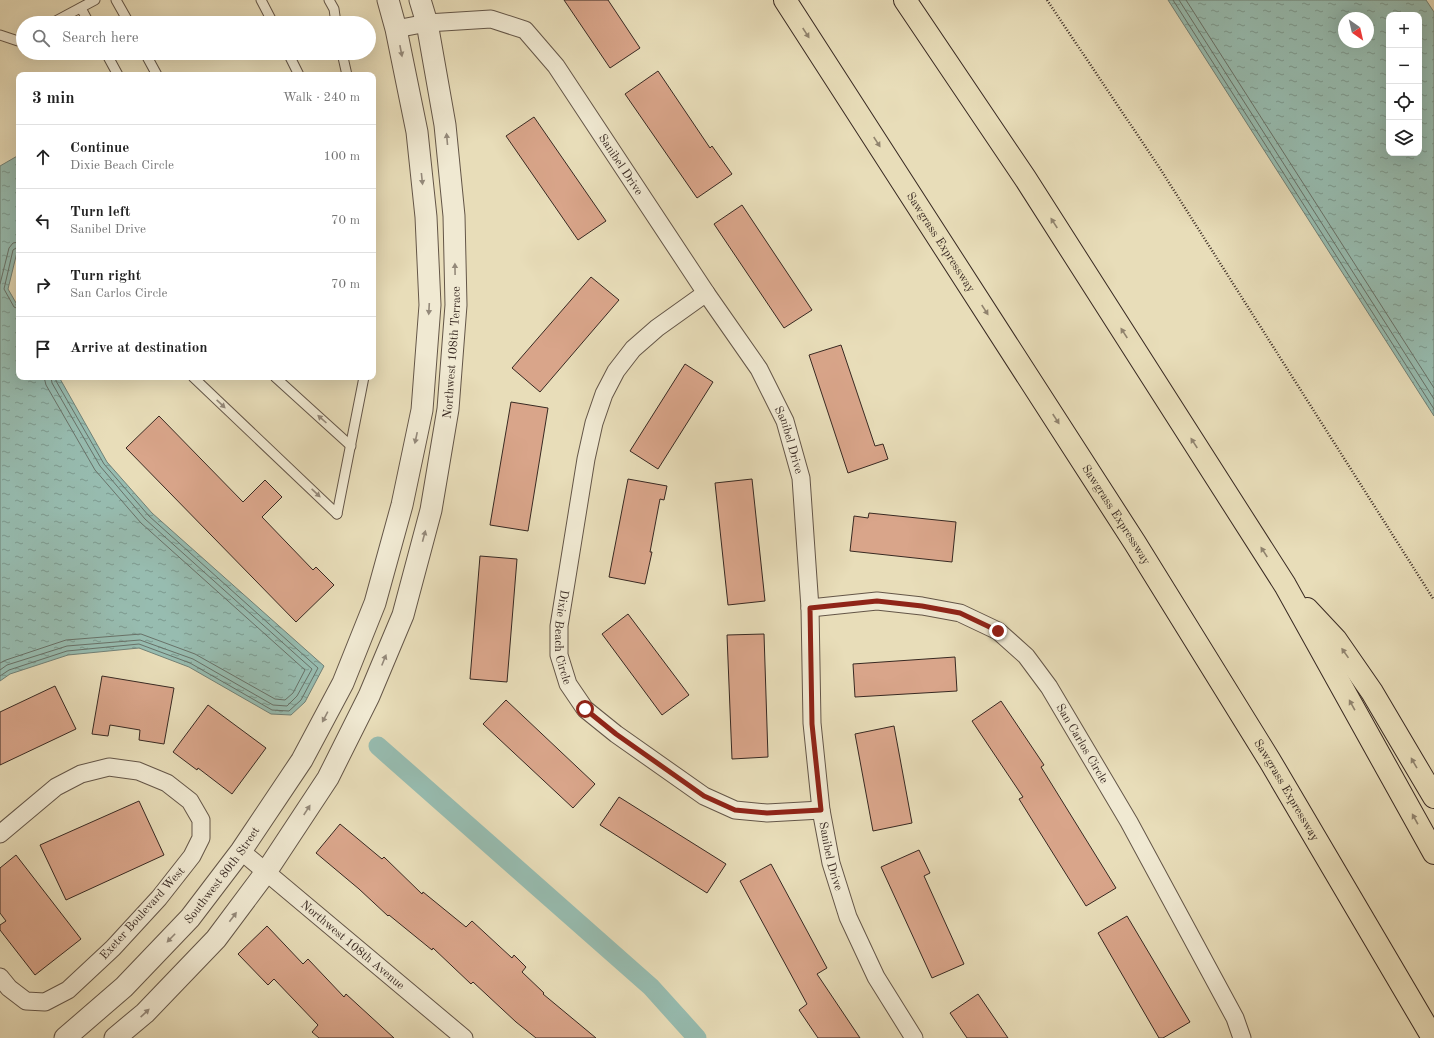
<!DOCTYPE html>
<meta charset="utf-8">
<style>
:root{--surface:#fff;--page:#f6f6f6;--text:#222;--muted:#767676;--line:#e0e0e0}
body{margin:0;font-family:"Old Standard TT",serif;background:var(--page);color:var(--text)}
.controls{position:absolute;right:12px;top:12px;display:grid;overflow:hidden;border-radius:8px;box-shadow:0 4px 16px #0002}
.controls button{width:36px;height:36px;display:grid;place-items:center;padding:0;border:0;border-bottom:1px solid var(--line);background:var(--surface);color:var(--text);font:20px sans-serif}
.compass{position:absolute;left:1338px;top:12px;width:36px;height:36px;border-radius:50%;background:var(--surface);box-shadow:0 4px 16px #0002;rotate:146deg}
.stop{position:absolute;width:12px;height:12px;margin:-9px;border:3px solid #8f2418;border-radius:50%;background:#fff}
.stop.end{background:#8f2418;border-color:#fff;box-shadow:0 1px 4px #0008}
.list{margin:0;padding:0;list-style:none}
h2{display:flex;justify-content:space-between;align-items:center;height:52px;margin:0;padding:0 16px;font-size:17px}
h2 small{font-size:13px;font-weight:400;color:var(--muted)}
.list li{display:grid;grid-template-columns:26px 1fr auto;gap:12px;align-items:center;box-sizing:border-box;height:64px;padding:0 16px;border-top:1px solid var(--line)}
.list b{display:block;font-size:15px;white-space:nowrap}
.list p{margin:0;font-size:13px;white-space:nowrap;color:var(--muted)}
.list em{font-size:13px;font-style:normal;color:var(--muted)}
.icon{flex:none;width:22px;height:22px;fill:none;stroke:currentColor;stroke-width:2;stroke-linecap:round;stroke-linejoin:round}
.map{position:relative;flex:none;width:1434px;height:1038px;overflow:hidden}
.search{position:absolute;background:var(--surface);box-shadow:0 4px 16px #0002;left:16px;top:16px;width:360px;height:44px;display:flex;align-items:center;gap:10px;box-sizing:border-box;padding:0 14px;border-radius:22px;color:var(--muted);font-size:15px}
.panel{position:absolute;background:var(--surface);box-shadow:0 4px 16px #0002;left:16px;top:72px;width:360px;height:308px;border-radius:8px}
.map>svg:first-child{display:block}
</style>
<div class="map">
<svg width="1434" height="1038" viewBox="0 0 1434 1038">
<defs>
<pattern id="water-ripples" width="26" height="14" patternUnits="userSpaceOnUse"><rect width="26" height="14" fill="#97bcb0"/><path d="M2 4q2-2 4 0t4 0M15 11q2-2 4 0t4 0" fill="none" stroke="#7c998f"/></pattern>
</defs>
<rect width="100%" height="100%" fill="#e8ddb9"/>
<filter id="stains"><feTurbulence type="fractalNoise" baseFrequency=".005" numOctaves="4"/><feColorMatrix values="0 0 0 0 .2 0 0 0 0 .09 0 0 0 0 .02 0 0 0 .5 -.17"/></filter>
<radialGradient id="worn" r=".72"><stop offset=".6" stop-color="#630" stop-opacity="0"/><stop offset="1" stop-color="#630" stop-opacity=".3"/></radialGradient>
<g fill="url(#water-ripples)" stroke="#718177" fill-rule="evenodd">
<path d="M1168,0H1426L1434,12V416ZM1389,15H1419V153H1389ZM1344,18H1368V42H1344Z"/>
<path d="M19,155V244L8,289L19,308V377H59L107,462L152,513L324,666L305,702L291,715L271,714L189,667L139,648L68,655L10,674L0,681V166Z"/>
</g>
<g fill="none" stroke-linecap="round" stroke-linejoin="round">
<g stroke="#687269" stroke-width="1">
<path d="M1173,0L1434,409"/>
<path d="M1179,0L1434,399"/>
<path d="M1186,0L1434,388"/>
<path d="M19,247L16,248L13,250L4,289L14,307L19,309"/>
<path d="M0,284L9,248L13,243L19,242"/>
<path d="M0,663L6,660L66,640L141,634L195,654L275,699L285,700L293,693L305,670L141,523L95,470L46,385L44,377"/>
<path d="M0,670L7,665L67,646L140,640L193,659L273,705L287,706L297,696L312,669L145,519L100,466L52,383L51,377"/>
<path d="M0,676L9,670L67,651L139,644L190,663L272,710L289,711L301,700L318,668L149,516L104,464L56,381V377"/>
</g>
<path stroke="#97bcb0" stroke-width="19" d="M378,746L651,987L697,1038"/>
</g>
<g fill="#d9a58a" stroke="#382922">
<path d="M564,0H608L640,48L610,68Z"/>
<path d="M658,71L710,148L712,146L732,174L697,198L625,94Z"/>
<path d="M534,117L606,221L578,240L506,136Z"/>
<path d="M742,205L812,310L784,328L714,224Z"/>
<path d="M591,277L619,300L540,392L512,368Z"/>
<path d="M841,345L875,446L883,444L888,459L848,473L809,355Z"/>
<path d="M685,364L713,382L658,469L630,451Z"/>
<path d="M511,402L548,408L528,531L490,525Z"/>
<path d="M159,416L243,502L265,480L282,497L262,517L313,570L316,567L334,585L296,622L126,448Z"/>
<path d="M628,479L667,486L664,500L660,499L650,552H652L645,584L609,577Z"/>
<path d="M752,479L765,601L728,605L715,483Z"/>
<path d="M869,513L956,522L952,562L850,551L854,516L868,518Z"/>
<path d="M480,556L517,559L507,682L470,679Z"/>
<path d="M628,614L689,695L662,715L602,634Z"/>
<path d="M764,634L768,757L732,759L727,635Z"/>
<path d="M955,657L957,691L855,697L853,664Z"/>
<path d="M102,676L174,688L164,744L139,740L140,730L110,725L108,736L92,734Z"/>
<path d="M55,686L76,729L0,765V712Z"/>
<path d="M506,700L595,784L573,808L483,724Z"/>
<path d="M1001,701L1044,765L1041,767L1116,888L1086,906L1019,799L1023,797L972,721Z"/>
<path d="M208,705L266,748L232,794L198,768L197,770L173,752Z"/>
<path d="M894,726L912,823L873,831L855,734Z"/>
<path d="M619,797L726,864L707,893L600,825Z"/>
<path d="M139,801L164,855L66,900L40,845Z"/>
<path d="M340,824L382,859L384,857L422,894L423,892L466,927L472,921L512,958L514,955L526,967L522,972L544,993L543,994L596,1038H536L516,1022L473,982L471,984L433,948L432,950L389,915L388,916L359,889L316,853Z"/>
<path d="M919,850L930,873L924,876L964,964L932,978L881,867Z"/>
<path d="M16,855L81,939L35,975L0,930V925L6,921L0,913V868Z"/>
<path d="M771,864L827,968L817,974L860,1038H818L799,1010L807,1004L740,881Z"/>
<path d="M1127,916L1190,1022L1163,1038H1159L1098,933Z"/>
<path d="M267,926L303,964L308,959L344,997L346,994L394,1038H319L312,1032L318,1025L274,979L268,985L238,954Z"/>
<path d="M978,994L1008,1038H967L950,1013Z"/>
</g>
<g fill="none" stroke-linecap="round" stroke-linejoin="round">
<defs>
<g id="service">
<path d="M116,0L129,23"/>
<path d="M261,0L273,23"/>
<path d="M329,0L334,9L336,23"/>
<path d="M81,8L89,23"/>
<path d="M52,23L95,0"/>
<path d="M0,35L18,41L23,39"/>
<path d="M106,53L118,75"/>
<path d="M145,53L157,75"/>
<path d="M288,53L299,75"/>
<path d="M342,53L347,75"/>
<path d="M193,377L337,514"/>
<path d="M275,377L351,446"/>
<path d="M337,514L364,377"/>
</g>
<g id="minor">
<path id="s1" d="M396,29L427,23L491,19L525,30L556,66L706,293L759,369L785,421L801,478L810,608L812,723L821,810L831,863L848,917L876,977L914,1038"/>
<path id="s2" d="M706,293L657,328L633,349L616,371L604,394L594,423L586,459L559,626V655L568,684L585,709L616,734L704,796L735,810L767,813L821,810"/>
<path id="s3" d="M810,608L877,601L922,606L960,613L998,631L1026,656L1049,687L1129,822L1235,1018L1242,1038"/>
<path d="M0,834L56,787L81,774L109,767L138,771L167,783L190,801L201,820V838L192,856L159,898L113,948L68,990L45,1002L26,1001L9,988L0,977"/>
<path id="s4" d="M241,851L464,1038"/>
</g>
<g id="tertiary">
<path id="s5" d="M65,1038L124,987L190,918L241,851L302,760L343,683L375,603L402,505L422,410L430,305L426,217L417,132L396,29L388,0"/>
<path id="s6" d="M115,1038L145,1013L216,939L266,872L328,778L369,696L403,615L431,510L448,409L456,305L454,216L445,125L427,23L420,0"/>
</g>
<g id="motorway">
<path id="s7" d="M785,0L1135,543L1270,761L1433,1038"/>
<path d="M905,0L1025,178L1285,585L1434,853"/>
<path d="M1307,609L1336,640L1372,692L1434,797"/>
</g>
</defs>
<use href="#service" stroke="#645648" stroke-width="11"/>
<use href="#minor" stroke="#645648" stroke-width="19"/>
<use href="#tertiary" stroke="#645648" stroke-width="23"/>
<use href="#motorway" stroke="#382922" stroke-width="24"/>
<path stroke="#382922" stroke-width="2.5" stroke-dasharray="1 2" stroke-linecap="butt" d="M1047,0L1159,167L1434,600"/>
<use href="#service" stroke="#f0e9d2" stroke-width="9"/>
<use href="#minor" stroke="#f0e9d2" stroke-width="17"/>
<use href="#tertiary" stroke="#f0e9d2" stroke-width="21"/>
<use href="#motorway" stroke="#e8ddb9" stroke-width="22"/>
</g>
<defs><path id="oneway-solid" d="M-6-.8H1V-3.2L6.5 0L1 3.2V.8H-6Z"/></defs>
<g fill="#90836e">
<use href="#oneway-solid" transform="translate(806 33) rotate(57)"/>
<use href="#oneway-solid" transform="translate(877 142) rotate(57)"/>
<use href="#oneway-solid" transform="translate(1054 223) rotate(-123)"/>
<use href="#oneway-solid" transform="translate(985 310) rotate(57)"/>
<use href="#oneway-solid" transform="translate(1124 333) rotate(-123)"/>
<use href="#oneway-solid" transform="translate(1056 419) rotate(57)"/>
<use href="#oneway-solid" transform="translate(1194 443) rotate(-123)"/>
<use href="#oneway-solid" transform="translate(1264 552) rotate(-123)"/>
<use href="#oneway-solid" transform="translate(1345 653) rotate(-125)"/>
<use href="#oneway-solid" transform="translate(1352 705) rotate(-119)"/>
<use href="#oneway-solid" transform="translate(1414 763) rotate(-120)"/>
<use href="#oneway-solid" transform="translate(1415 819) rotate(-119)"/>
</g>
<g fill="#94897a">
<use href="#oneway-solid" transform="translate(401 51) rotate(79)"/>
<use href="#oneway-solid" transform="translate(447 139) rotate(-95)"/>
<use href="#oneway-solid" transform="translate(422 179) rotate(84)"/>
<use href="#oneway-solid" transform="translate(455 269) rotate(-91)"/>
<use href="#oneway-solid" transform="translate(429 309) rotate(93)"/>
<use href="#oneway-solid" transform="translate(221 404) rotate(43)"/>
<use href="#oneway-solid" transform="translate(322 419) rotate(-138)"/>
<use href="#oneway-solid" transform="translate(416 438) rotate(102)"/>
<use href="#oneway-solid" transform="translate(316 493) rotate(43)"/>
<use href="#oneway-solid" transform="translate(424 536) rotate(-75)"/>
<use href="#oneway-solid" transform="translate(384 660) rotate(-68)"/>
<use href="#oneway-solid" transform="translate(325 717) rotate(118)"/>
<use href="#oneway-solid" transform="translate(307 810) rotate(-57)"/>
<use href="#oneway-solid" transform="translate(233 917) rotate(-53)"/>
<use href="#oneway-solid" transform="translate(171 938) rotate(134)"/>
<use href="#oneway-solid" transform="translate(145 1013) rotate(-43)"/>
</g>
<g fill="none" stroke-linecap="round" stroke-linejoin="round">
<path stroke="#8f2418" stroke-width="5" d="M585,709L616,734L704,796L735,810L767,813L821,810L812,724L810,608L877,601L922,606L960,613L998,631"/>
</g>
<g text-anchor="middle" stroke-width="3" stroke-linejoin="round" paint-order="stroke">
<g font-size="12" fill="#382922" stroke="#f0e9d2">
<text dy="4" stroke="none"><textPath href="#s1" startOffset="297">Sanibel Drive</textPath></text>
<text dy="4" stroke="none"><textPath href="#s7" startOffset="288">Sawgrass Expressway</textPath></text>
<text dy="4" stroke="none"><textPath href="#s6" startOffset="785">Northwest 108th Terrace</textPath></text>
<text dy="4" stroke="none"><textPath href="#s1" startOffset="621">Sanibel Drive</textPath></text>
<text dy="4" stroke="none"><textPath href="#s7" startOffset="612">Sawgrass Expressway</textPath></text>
<text dy="4" stroke="none"><textPath href="#s2" startOffset="394">Dixie Beach Circle</textPath></text>
<text dy="4" stroke="none"><textPath href="#s3" startOffset="335">San Carlos Circle</textPath></text>
<text dy="4" stroke="none"><textPath href="#s7" startOffset="936">Sawgrass Expressway</textPath></text>
<text dy="4" stroke="none"><textPath href="#s1" startOffset="1041">Sanibel Drive</textPath></text>
<text dy="4" stroke="none"><textPath href="#s5" startOffset="227">Southwest 80th Street</textPath></text>
<text transform="translate(142 913) rotate(-48)" y="4">Exeter Boulevard West</text>
<text dy="4" stroke="none"><textPath href="#s4" startOffset="146">Northwest 108th Avenue</textPath></text>
</g>
</g>
<rect width="100%" height="100%" filter="url(#stains)"/>
<rect width="100%" height="100%" fill="url(#worn)"/>
</svg>
<div class="controls">
<button>+</button>
<button>−</button>
<button><svg class="icon" aria-label="locate" viewBox="0 0 24 24"><circle cx="12" cy="12" r="6"/><path d="M12 2v4M12 18v4M2 12h4M18 12h4"/></svg></button>
<button><svg class="icon" aria-label="layers" viewBox="0 0 24 24"><path d="M12 4l9 5-9 5-9-5zM3 14l9 5 9-5"/></svg></button>
</div>
<svg class="compass" viewBox="-18 -18 36 36"><path d="M0-13l5 13h-10z" fill="#e53935"/><path d="M0 13l5-13h-10z" fill="#767676"/></svg>
<div class="stop" style="left:585px;top:709px"></div>
<div class="stop end" style="left:998px;top:631px"></div>
<div class="search"><svg class="icon" aria-label="search" viewBox="0 0 24 24"><circle cx="10" cy="10" r="6"/><path d="M15 15l6 6"/></svg>Search here</div>
<section class="panel">
<h2>3 min<small>Walk · 240 m</small></h2>
<ul class="list">
<li><svg class="icon" aria-label="ahead" viewBox="0 0 24 24"><path d="M12 20V5M6 11l6-6 6 6"/></svg><div><b>Continue</b><p>Dixie Beach Circle</p></div><em>100 m</em></li>
<li><svg class="icon" aria-label="left" viewBox="0 0 24 24"><path d="M17 20v-9H6M10 6l-5 5 5 5"/></svg><div><b>Turn left</b><p>Sanibel Drive</p></div><em>70 m</em></li>
<li><svg class="icon" aria-label="right" viewBox="0 0 24 24"><path d="M7 20v-9h11M14 6l5 5-5 5"/></svg><div><b>Turn right</b><p>San Carlos Circle</p></div><em>70 m</em></li>
<li><svg class="icon" aria-label="arrive" viewBox="0 0 24 24"><path d="M6 21V4h12l-3 4 3 4H6"/></svg><div><b>Arrive at destination</b></div></li>
</ul>
</section>
</div>
